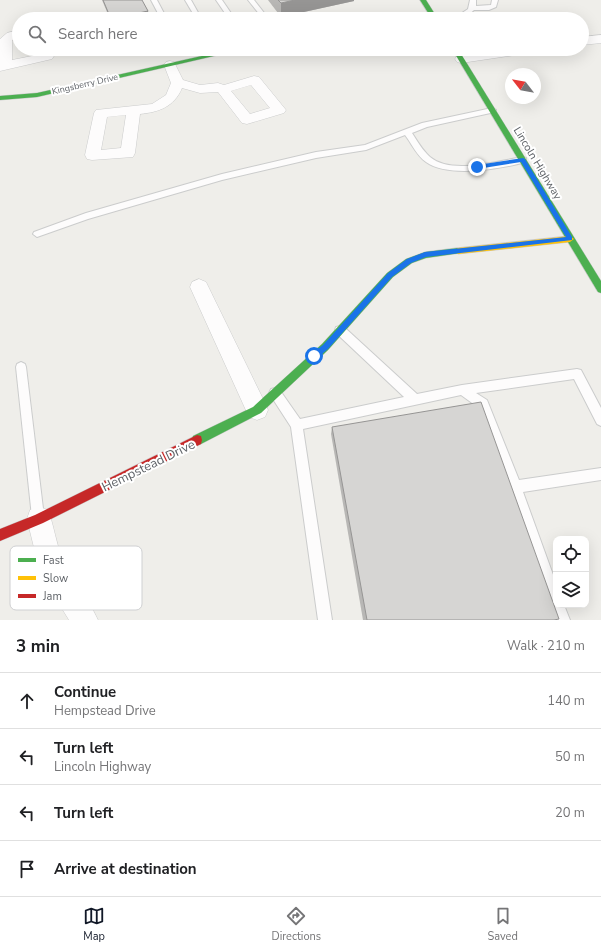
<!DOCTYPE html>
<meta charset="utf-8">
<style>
:root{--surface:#fff;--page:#f6f6f6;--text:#202124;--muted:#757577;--line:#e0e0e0;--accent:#111827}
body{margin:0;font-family:"Nunito Sans",sans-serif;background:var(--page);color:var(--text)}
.controls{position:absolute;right:12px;bottom:12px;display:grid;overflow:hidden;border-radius:8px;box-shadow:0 4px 16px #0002}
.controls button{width:36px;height:36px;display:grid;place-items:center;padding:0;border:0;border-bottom:1px solid var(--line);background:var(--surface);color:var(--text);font:20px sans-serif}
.compass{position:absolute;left:505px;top:68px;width:36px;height:36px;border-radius:50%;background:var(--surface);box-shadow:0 4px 16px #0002;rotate:301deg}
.stop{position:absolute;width:12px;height:12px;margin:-9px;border:3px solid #1a73e8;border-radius:50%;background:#fff}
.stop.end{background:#1a73e8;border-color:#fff;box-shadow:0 1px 4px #0008}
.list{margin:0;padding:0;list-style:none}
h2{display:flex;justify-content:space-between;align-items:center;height:52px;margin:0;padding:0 16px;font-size:17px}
h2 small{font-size:13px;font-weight:400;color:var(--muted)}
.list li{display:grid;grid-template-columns:26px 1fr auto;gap:12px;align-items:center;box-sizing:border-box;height:56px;padding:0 16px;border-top:1px solid var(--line)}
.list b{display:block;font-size:15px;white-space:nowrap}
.list p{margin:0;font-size:13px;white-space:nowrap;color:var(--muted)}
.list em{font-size:13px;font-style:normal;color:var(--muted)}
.icon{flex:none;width:22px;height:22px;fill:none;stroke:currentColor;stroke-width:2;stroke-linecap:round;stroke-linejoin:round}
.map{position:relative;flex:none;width:601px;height:620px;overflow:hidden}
.search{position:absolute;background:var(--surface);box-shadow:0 4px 16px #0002;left:12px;right:12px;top:12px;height:44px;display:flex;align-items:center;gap:10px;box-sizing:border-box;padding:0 14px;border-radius:22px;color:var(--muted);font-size:15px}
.sheet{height:276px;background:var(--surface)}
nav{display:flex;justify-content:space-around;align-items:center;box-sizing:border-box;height:56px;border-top:1px solid var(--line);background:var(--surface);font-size:11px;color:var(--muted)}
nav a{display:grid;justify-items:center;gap:2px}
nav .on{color:var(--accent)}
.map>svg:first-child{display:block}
</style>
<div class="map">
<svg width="601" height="620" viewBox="0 0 601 620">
<rect width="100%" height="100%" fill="#efeeea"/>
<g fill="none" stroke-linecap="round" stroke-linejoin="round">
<defs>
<g id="lane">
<path d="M151,0H157L167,19H161Z"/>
<path d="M185,0H191L200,16L199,17H195Z"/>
<path d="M216,0H222L235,19H229Z"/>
<path d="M248,0H254L265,14L264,15H260Z"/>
<path d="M470,0H476V6L491,5L492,0H498L496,7L489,10H474L465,18L453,19L468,9Z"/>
<path d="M492,108L496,110L495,112L427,127L412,133C417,141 423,151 430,157C451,175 498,161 523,157L526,158V162C500,169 448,178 426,162C417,156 412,144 405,135L366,150L316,158L222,180L88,219L37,237L33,234L34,232L86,213L222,174L316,152L365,145L422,123Z"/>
<path d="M340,326L344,327L417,394L462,385L577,369L581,370L601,408V426L597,424L574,379L476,393L487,400L519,480L601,468V480L523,492L556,583V605H564L570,620H556L479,408L461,395L303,429L332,620H318L291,427L269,393L271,389L275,388L279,389L300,419L404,397L336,333L335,330L336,327Z"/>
<path d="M21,362L25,364L26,367L44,517L43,522L38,523L33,522L32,517L16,367L17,364Z"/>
</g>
<g id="street">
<path d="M19,30V38L12,40V60L42,54L41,49H53L54,56L52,59L0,71V39L7,33Z"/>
<path d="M601,35V43L582,45V37Z"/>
<path d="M504,49H535L533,52L529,53L461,63L457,62L455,59L457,56L461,55Z"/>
<path d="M170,61L174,62L183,80L200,85L218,83L224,85L254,76L259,77L286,110L284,113L247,124L242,123L218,92L200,93L182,88C174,107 159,112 140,114L135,153L133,157L92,160L87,159L85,155L94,113L96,110L152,104L166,95L171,83L164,65L166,62ZM251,85L270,108L250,114L231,91ZM126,115L121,148L101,150L107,117Z"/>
<path d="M199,279L206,282L265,403L268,410L265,417L257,420L249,417L190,287L192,282Z"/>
<path d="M39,507L48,510C54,526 56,543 62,558C72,580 88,598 98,620H69L53,594L37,560L27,519L30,510Z"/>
</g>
<g id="fast">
<path d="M420,0H426L438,19H432Z"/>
<path d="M233,49H244L37,97L0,100V96L37,93Z"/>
<path d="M452,49H458L601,281V293L598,292Z"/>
<path d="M458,248L462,251L461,253L426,258L412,263L393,277L328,350L261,413L201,444L197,445L193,444L192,440L193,436L253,407L322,344L387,273L406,259L425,252Z"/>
</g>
<path id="slow" d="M570,236L574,239L570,242L458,254L454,251L458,248Z"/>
<path id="jam" d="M197,435L201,436L202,440L201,444L43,523L0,541V529L35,515Z"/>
</defs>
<use href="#lane" stroke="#cbcccc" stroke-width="2"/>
<use href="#street" stroke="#cbcccc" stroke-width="1"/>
<use href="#fast" stroke="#cacacb" stroke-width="1"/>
<use href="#slow" stroke="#cacacb" stroke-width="1"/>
<use href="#jam" stroke="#cacacb" stroke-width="1"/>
<use href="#lane" fill="#fdfcfc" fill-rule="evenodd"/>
<use href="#street" fill="#fdfcfc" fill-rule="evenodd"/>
<use href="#fast" fill="#4caf50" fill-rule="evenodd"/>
<use href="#slow" fill="#ffc107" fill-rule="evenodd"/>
<use href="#jam" fill="#c62828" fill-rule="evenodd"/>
</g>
<g fill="#b8b7b5">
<path d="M102,0H142L148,11L150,19H110Z"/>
<path d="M268,0H354V1L281,17Z"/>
<path d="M332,427L554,620H363L331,434Z"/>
</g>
<g fill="#969594">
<path d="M295,0H354V1L281,17V3Z"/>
<path d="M148,11L150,19H111Z"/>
</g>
<g fill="#d6d5d3" stroke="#969594">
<path d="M103,0H142L148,11L111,19Z"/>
<path d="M278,0H295L281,3Z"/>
<path d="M481,402L559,619L554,620H367L332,427Z"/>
</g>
<path fill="#1a73e8" d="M523,158L525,159L572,237V240L426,257L411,263L392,277L328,349L316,359H311V354L323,345L388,273L407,259L425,252L566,237L521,162L477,169L474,167L477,165Z"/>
<g text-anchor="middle" stroke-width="4" stroke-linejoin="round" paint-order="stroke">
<g font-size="9" fill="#5f6368" stroke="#fff">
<text transform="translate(85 84) rotate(-13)" y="3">Kingsberry Drive</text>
</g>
<g font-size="11" fill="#5f6368" stroke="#fff">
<text transform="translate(538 163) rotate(59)" y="4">Lincoln Highway</text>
</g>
<g font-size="13" fill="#5f6368" stroke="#fff">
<text transform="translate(148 465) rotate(-26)" y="5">Hempstead Drive</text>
</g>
</g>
<rect x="10" y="546" width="132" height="64" rx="6" fill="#fff" stroke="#cfd0d2" stroke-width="1"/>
<rect x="18" y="558" width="18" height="4" fill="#4caf50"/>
<rect x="18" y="576" width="18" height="4" fill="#ffc107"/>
<rect x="18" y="594" width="18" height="4" fill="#c62828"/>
<g font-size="11" fill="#5f6368">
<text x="43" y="564">Fast</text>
<text x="43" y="582">Slow</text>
<text x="43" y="600">Jam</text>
</g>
</svg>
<div class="controls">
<button><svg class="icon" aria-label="locate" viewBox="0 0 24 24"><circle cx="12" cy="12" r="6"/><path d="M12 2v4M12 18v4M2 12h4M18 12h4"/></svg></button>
<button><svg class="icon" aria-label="layers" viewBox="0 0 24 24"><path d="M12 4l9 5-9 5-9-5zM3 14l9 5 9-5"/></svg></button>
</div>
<svg class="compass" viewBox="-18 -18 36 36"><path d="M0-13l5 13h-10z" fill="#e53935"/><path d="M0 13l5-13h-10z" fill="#757577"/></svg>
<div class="stop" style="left:314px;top:356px"></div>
<div class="stop end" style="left:477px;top:167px"></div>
<div class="search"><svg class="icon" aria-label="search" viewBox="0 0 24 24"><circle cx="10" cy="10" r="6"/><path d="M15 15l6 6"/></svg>Search here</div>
</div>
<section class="sheet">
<h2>3 min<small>Walk · 210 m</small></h2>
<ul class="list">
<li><svg class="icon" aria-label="ahead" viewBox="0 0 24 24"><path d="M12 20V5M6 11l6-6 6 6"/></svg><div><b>Continue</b><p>Hempstead Drive</p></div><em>140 m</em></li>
<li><svg class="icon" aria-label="left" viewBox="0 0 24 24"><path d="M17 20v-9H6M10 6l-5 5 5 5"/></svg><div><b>Turn left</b><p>Lincoln Highway</p></div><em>50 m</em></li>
<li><svg class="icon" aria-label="left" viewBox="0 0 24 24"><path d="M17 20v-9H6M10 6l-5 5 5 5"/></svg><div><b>Turn left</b></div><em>20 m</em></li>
<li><svg class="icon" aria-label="arrive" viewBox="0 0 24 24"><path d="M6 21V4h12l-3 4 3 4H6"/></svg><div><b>Arrive at destination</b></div></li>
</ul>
</section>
<nav>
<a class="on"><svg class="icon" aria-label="map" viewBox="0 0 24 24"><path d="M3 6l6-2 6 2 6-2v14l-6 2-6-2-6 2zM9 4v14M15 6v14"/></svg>Map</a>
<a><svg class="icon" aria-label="directions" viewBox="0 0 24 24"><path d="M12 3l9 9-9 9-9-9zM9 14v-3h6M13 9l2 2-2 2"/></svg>Directions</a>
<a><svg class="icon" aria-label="saved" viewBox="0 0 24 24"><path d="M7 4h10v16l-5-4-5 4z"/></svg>Saved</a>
</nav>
